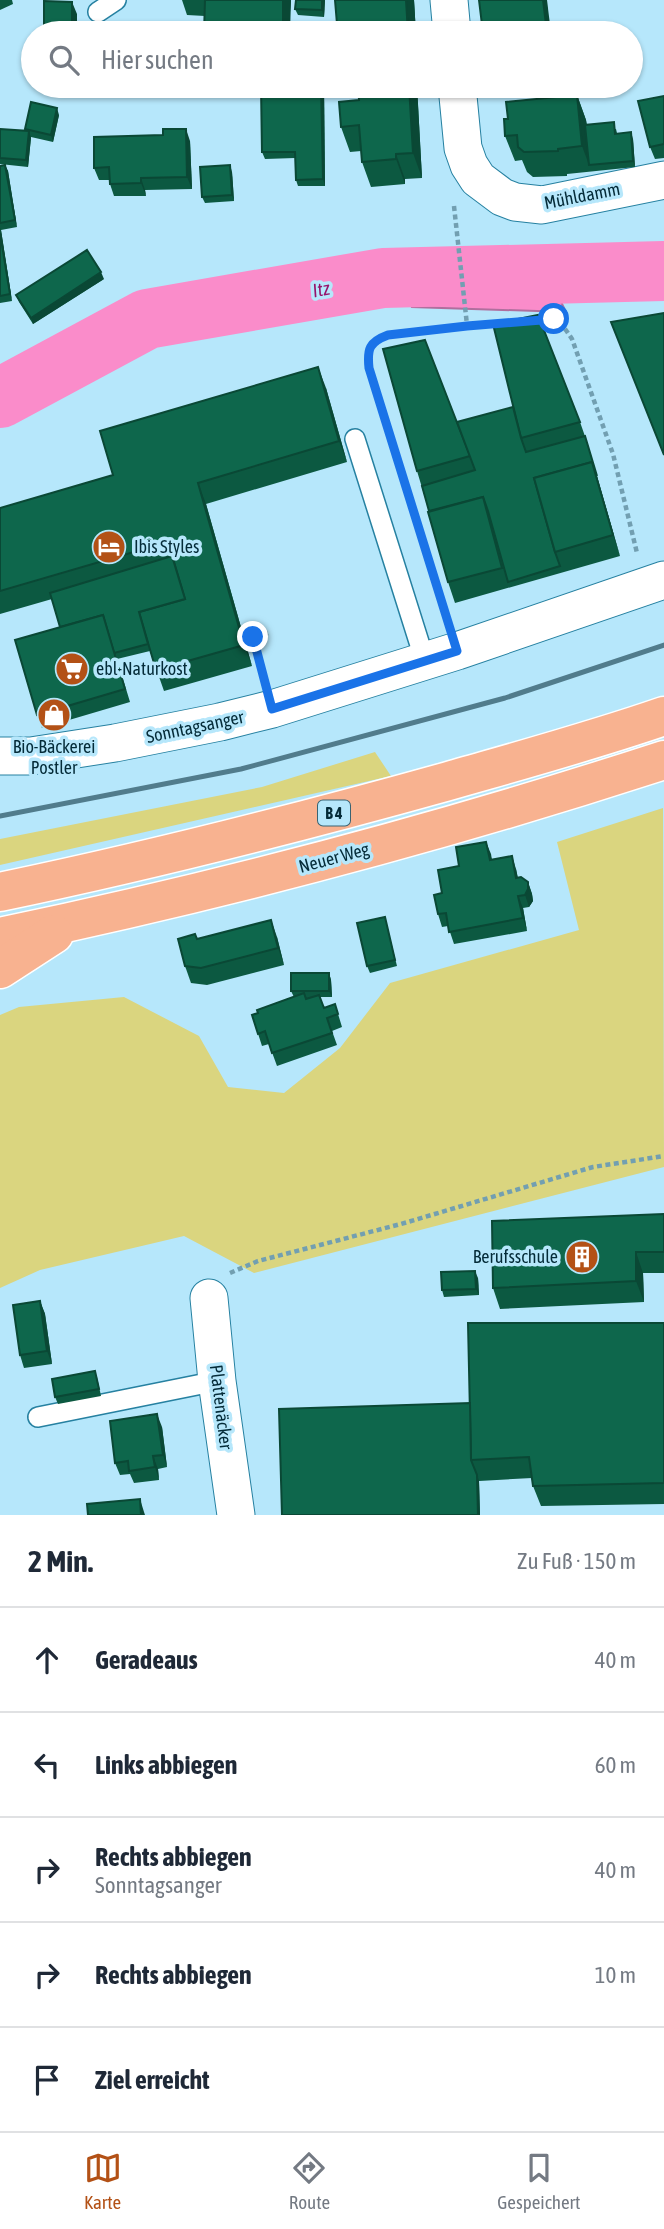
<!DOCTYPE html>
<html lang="de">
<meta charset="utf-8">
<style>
:root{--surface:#fff;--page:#f6f6f7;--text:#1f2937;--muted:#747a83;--line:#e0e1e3;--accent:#b35116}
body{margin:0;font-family:"Asap Condensed",sans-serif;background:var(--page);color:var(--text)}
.stop{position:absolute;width:21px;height:21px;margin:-16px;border:5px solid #1a73e8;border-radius:50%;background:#fff}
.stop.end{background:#1a73e8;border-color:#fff;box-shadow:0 2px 7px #0008}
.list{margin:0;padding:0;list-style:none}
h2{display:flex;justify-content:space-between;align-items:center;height:91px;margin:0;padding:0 28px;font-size:30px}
h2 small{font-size:23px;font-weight:400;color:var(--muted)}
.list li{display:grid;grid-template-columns:46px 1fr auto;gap:21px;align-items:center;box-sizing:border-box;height:105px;padding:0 28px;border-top:2px solid var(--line)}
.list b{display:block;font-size:26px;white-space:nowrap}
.list p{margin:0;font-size:23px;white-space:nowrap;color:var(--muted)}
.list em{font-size:23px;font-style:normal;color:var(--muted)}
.icon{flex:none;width:38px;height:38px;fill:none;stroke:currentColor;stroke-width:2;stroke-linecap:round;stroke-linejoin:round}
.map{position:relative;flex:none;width:664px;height:1515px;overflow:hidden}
.search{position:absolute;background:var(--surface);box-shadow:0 2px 5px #0004;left:21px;right:21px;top:21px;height:77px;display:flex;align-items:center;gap:18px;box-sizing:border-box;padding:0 24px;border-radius:38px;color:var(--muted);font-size:26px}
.sheet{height:616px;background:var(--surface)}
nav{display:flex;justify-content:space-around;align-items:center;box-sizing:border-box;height:98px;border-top:2px solid var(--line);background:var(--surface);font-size:19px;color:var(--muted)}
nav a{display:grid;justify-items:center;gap:4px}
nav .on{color:var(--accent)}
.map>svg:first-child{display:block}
</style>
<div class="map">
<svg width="664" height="1515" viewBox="0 0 664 1515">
<rect width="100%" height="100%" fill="#b6e7fb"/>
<g fill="#dad57f">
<path d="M375,752L391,776L0,865V839L262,787Z"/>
<path d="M663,808L664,1167L254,1273L184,1236L40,1270L0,1288V1015L19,1007L124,997L199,1036L228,1087L284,1093L340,1048L390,983L579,930L557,842Z"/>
</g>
<path fill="#fa8cca" stroke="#b06f9e" stroke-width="2" d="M536,251L566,312L412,307L416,254L473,255Z"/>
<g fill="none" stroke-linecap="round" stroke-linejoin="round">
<path stroke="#fa8cca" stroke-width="60" d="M0,398L147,319L383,278L664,271"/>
<defs>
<g id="service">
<path d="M98,12L116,0"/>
<path d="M355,439L425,661"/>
<path d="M38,1417L217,1381"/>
</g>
<g id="minor">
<path d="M449,0L452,33"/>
<path d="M457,86L463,148L469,165L478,179L502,197L515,202L542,205L664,180"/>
<path d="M0,756H31L115,743L220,722L272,709L457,651L664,580"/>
<path d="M209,1298L217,1381L236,1515"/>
</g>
<g id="trunk">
<path d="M0,892C149,861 298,823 445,782C518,761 592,741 664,716"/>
<path d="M0,937C224,890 446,831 664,760"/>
<path d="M0,969L54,934"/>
</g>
</defs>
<use href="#service" stroke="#2681a1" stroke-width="22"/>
<use href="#minor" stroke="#2681a1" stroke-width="39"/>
<use href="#trunk" stroke="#fff" stroke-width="41"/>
<g stroke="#729fb1" stroke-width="4.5" stroke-dasharray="5 3.5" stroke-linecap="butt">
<path d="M454,206L467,325"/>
<path d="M534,321C556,319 559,319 572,339L613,454L637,553"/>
<path d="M448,620L369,368C367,349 369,342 388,335L497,323"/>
<path d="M263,675L253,637L268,633"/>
<path d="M230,1273L258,1261L401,1224L593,1167L664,1156"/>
</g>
<use href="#service" stroke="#fff" stroke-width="19"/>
<use href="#minor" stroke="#fff" stroke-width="37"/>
<use href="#trunk" stroke="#f8b290" stroke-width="38"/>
<path stroke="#517c8c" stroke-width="5" d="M0,816L241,769L505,698L664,645"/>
</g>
<g fill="#0c5941">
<path d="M0,0H12L13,4L0,10Z"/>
<path d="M182,0H291L290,12L205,16L187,15Z"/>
<path d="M296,0H325L324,17L298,15L295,9Z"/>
<path d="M335,0H414L416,33H341L337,24Z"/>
<path d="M38,86H76V90L39,89Z"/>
<path d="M261,86H324L325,186H298L296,180L295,158L265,159L262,152Z"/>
<path d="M417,86L422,178L405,179V184L371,187L362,162L361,151L350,152L341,127L359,100Z"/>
<path d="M494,86H528L495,90Z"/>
<path d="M577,95L586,120L587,125L616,129L617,133L633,139L635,167L567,174V176L533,177L527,172L522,160L515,161L505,136Z"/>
<path d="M664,96V158L655,159L650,147Z"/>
<path d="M59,115L53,142L31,137L28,167L0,164V129L25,131V129Z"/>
<path d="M190,141L192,189L145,190L146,196H114L110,184V180H99L94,168Z"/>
<path d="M5,165L8,171L17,227L1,230L12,301L0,303V166Z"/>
<path d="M232,172L234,201L205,203L202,197Z"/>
<path d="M104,279L33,324L19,302L16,295Z"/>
<path d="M326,388L347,462L206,504L252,666L164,691L150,651L117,659L130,702L42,728L37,715L60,627L52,599L0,614V508L113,475Z"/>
<path d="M580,422L587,442L620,556L455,603L448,582L429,511L417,471L463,438Z"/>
<path d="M486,842L492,860L516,869L518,878L528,882L532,894L533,901L529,907L523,908L527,931L454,944L448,926L442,927L438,914L442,893L459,866Z"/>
<path d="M385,917L397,966L370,973L367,966Z"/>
<path d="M277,937L284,965L207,985L191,983L185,966L197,939Z"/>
<path d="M329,973L331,980L332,997H320L324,1008L335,1004L342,1027L332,1031L337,1045L277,1066L269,1044L262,1046L252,1015L294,997L291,991Z"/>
<path d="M664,1214V1273H643L644,1302L500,1309L493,1288Z"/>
<path d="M478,1278L479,1295L444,1297L442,1290Z"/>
<path d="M40,1301L45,1314L52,1364L24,1368L20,1355Z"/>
<path d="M664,1323V1504L541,1506L533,1486L532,1478L479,1481L480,1515H282L470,1403Z"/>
<path d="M97,1377L101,1396L58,1404L55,1397Z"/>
<path d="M162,1427L167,1467L158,1469L159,1480L134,1483L130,1474L120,1475L115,1463Z"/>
</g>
<g fill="#0a4835">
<path d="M283,0H291L290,33H283Z"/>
<path d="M322,0H325L324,17L322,10Z"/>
<path d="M406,0H414L416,33H408Z"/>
<path d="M543,0H547L551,33H547Z"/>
<path d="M72,2L77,14V33H72Z"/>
<path d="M321,86H324L325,186L323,179Z"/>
<path d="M409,86H417L422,178L413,153Z"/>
<path d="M577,95L586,120L591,164L589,165L582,146Z"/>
<path d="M57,108L59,115L53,142L51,135Z"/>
<path d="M186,129L190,141L192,189L187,177Z"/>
<path d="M29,131L31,138L28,167L26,160Z"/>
<path d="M631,132L633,139L635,167L633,161Z"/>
<path d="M396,154L405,179V184L396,159Z"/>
<path d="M5,165L8,171L17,227L15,220Z"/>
<path d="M230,165L232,172L234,201L232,195Z"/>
<path d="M141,178L145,190L146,196L141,183Z"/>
<path d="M0,228L1,230L12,301L10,294Z"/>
<path d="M101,272L104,279L33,324L31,318Z"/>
<path d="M318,367L326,388L347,462L339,441Z"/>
<path d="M587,442L599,483L620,556L613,535L592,462Z"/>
<path d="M198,483L206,504L252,666L244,645Z"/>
<path d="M486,842L491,854L494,873L490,860Z"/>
<path d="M512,856L516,869L520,890L516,878Z"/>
<path d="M528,882L532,894L533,901L529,907L525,895Z"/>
<path d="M518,896L523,908L527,931L523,918Z"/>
<path d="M271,920L277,937L284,965L278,948Z"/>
<path d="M329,973L331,980L332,997L329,991Z"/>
<path d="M636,1252L643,1273L644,1302L636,1281Z"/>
<path d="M475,1271L478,1278L479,1295L476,1289Z"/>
<path d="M40,1301L45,1314L52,1364L47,1351Z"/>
<path d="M157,1414L162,1427L167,1467L163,1455Z"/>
<path d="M153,1456L158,1469L159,1480L155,1467Z"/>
<path d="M477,1475L479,1481L480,1515H478Z"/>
<path d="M140,1499L144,1512L145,1515H141Z"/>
</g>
<g fill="#0e674c" stroke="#0a4835" stroke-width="2">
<path d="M205,0H283V33H204Z"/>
<path d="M296,0H322V10L295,9Z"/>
<path d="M335,0H406L408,33H357L356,23L337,24Z"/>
<path d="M479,0H543L547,33H483Z"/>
<path d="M44,1L72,2V33H44Z"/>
<path d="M261,86H321L323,179L296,180L295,152H262Z"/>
<path d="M358,86H409L413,153L396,154V159L362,162L359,125L341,127L339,102L359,100Z"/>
<path d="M577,95L582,146L558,149V151L524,152L518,147L517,135L505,136L504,119H508L506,102Z"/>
<path d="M664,96V144L650,147L638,101Z"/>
<path d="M31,102L57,108L51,135L25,129Z"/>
<path d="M614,122L615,134L631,132L633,161L589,165L585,125Z"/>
<path d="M0,129L29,131L26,160L0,158Z"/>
<path d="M163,129H186L187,177L141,178V183L110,184L109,167L94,168V137L163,135Z"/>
<path d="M5,165L15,220L0,223V166Z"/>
<path d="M230,165L232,195L202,197L200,167Z"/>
<path d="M0,233L10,294L0,296Z"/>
<path d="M87,250L101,272L31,318L16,295Z"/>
<path d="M664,313V455L611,322Z"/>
<path d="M538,315L580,422L521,438L493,324Z"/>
<path d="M425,340L470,456L417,471L383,349Z"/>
<path d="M318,367L339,441L198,483L244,645L156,670L139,612L185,599L168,542L0,591V508L113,475L100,431Z"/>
<path d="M513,407L521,438L526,452L585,436L597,476L592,462L534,478L555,552L560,566L508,582L488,511L483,497L429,511L422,486L475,470L457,422Z"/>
<path d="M592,462L613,535L555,552L534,478Z"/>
<path d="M483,497L502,568L448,582L428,512Z"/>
<path d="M172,556L185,599L139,612L148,644L114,653L103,615L60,627L50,593Z"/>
<path d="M103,615L125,689L37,715L15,640Z"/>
<path d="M486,842L490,860L512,856L516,878L521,877L528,882V889L525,895L518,896L523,918L449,932L446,913L438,914L434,895L442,893L438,870L459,866L456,847Z"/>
<path d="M385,917L395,960L367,966L357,923Z"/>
<path d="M271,920L278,948L201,968L185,966L178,939L195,934L197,939Z"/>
<rect x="291" y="973" width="38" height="18"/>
<path d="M304,993L306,999L319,995L324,1008L335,1004L338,1014L327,1018L332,1033L272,1053L265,1031L258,1034L252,1015L258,1013L257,1010Z"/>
<path d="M664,1214V1252H636V1281L493,1288L492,1221Z"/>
<path d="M475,1271L476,1289L442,1290L441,1272Z"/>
<path d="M40,1301L47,1351L20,1355L13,1305Z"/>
<path d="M468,1323H664V1483L533,1486L529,1457L471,1460Z"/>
<path d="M95,1371L99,1389L55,1397L52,1379Z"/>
<path d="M470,1403L471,1460L477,1475L478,1515H282L279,1409Z"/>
<path d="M157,1414L163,1455L153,1456L155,1467L129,1471L128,1461L115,1463L110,1421Z"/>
<path d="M140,1499L141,1515H88L87,1504Z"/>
</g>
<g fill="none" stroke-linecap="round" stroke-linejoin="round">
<path stroke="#1a73e8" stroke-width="9" d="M253,637L272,709L457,651L369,368C367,349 369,342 388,335L467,326L554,319"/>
</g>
<defs>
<symbol id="hotel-disc" viewBox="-11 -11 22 22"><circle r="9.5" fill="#b35116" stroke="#b6e7fb"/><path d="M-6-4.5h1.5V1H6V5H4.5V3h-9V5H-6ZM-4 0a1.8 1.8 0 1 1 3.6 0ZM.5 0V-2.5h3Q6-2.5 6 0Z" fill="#fff"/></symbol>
<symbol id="supermarket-disc" viewBox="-11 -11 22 22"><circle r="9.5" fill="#b35116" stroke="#b6e7fb"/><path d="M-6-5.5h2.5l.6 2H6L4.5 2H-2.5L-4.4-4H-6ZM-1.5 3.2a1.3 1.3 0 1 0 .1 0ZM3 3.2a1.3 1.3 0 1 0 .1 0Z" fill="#fff"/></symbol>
<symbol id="shop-disc" viewBox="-11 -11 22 22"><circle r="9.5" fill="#b35116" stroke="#b6e7fb"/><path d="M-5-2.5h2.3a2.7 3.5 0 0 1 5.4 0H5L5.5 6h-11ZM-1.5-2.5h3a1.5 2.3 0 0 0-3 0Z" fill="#fff"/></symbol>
<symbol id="building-disc" viewBox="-11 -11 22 22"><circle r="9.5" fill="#b35116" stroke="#b6e7fb"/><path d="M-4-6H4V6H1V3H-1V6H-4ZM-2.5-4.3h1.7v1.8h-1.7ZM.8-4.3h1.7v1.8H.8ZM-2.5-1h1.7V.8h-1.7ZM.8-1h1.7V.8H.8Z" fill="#fff"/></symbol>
</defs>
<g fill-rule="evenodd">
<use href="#hotel-disc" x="90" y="528" width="38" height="38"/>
<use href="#supermarket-disc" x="53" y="650" width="38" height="38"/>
<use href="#shop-disc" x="35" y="696" width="38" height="38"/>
<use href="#building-disc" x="563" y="1238" width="38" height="38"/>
</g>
<g text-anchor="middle" stroke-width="7" stroke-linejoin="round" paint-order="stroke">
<rect fill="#b6e7fb" stroke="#396372" stroke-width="2" x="318" y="800.5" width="32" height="25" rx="5"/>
<g font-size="16" font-weight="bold" fill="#042b38">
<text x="334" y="819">B 4</text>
</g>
<g font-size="18" fill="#042b38" stroke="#b6e7fb">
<text transform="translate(582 196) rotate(-11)" y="6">Mühldamm</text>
<text transform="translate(195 727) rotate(-12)" y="6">Sonntagsanger</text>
<text transform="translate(334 858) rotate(-15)" y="6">Neuer Weg</text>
<text transform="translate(221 1407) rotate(83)" y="6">Plattenäcker</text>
</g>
<g font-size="18" fill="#042b38" stroke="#b6e7fb" text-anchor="start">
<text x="134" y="553">Ibis Styles</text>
<text x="96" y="675">ebl-Naturkost</text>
<text x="54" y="753" text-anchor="middle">Bio-Bäckerei<tspan x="54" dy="21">Postler</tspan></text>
<text x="558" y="1263" text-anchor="end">Berufsschule</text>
</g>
<g font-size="19" font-style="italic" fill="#96136b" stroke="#b6e7fb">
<text transform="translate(321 289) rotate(-10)" y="7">Itz</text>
</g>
</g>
</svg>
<div class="stop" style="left:554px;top:319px"></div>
<div class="stop end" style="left:253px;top:637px"></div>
<div class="search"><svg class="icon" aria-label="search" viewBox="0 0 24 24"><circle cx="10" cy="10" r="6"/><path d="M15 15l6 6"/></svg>Hier suchen</div>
</div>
<section class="sheet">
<h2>2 Min.<small>Zu Fuß · 150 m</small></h2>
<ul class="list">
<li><svg class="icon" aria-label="ahead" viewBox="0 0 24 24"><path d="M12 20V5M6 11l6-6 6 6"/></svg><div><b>Geradeaus</b></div><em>40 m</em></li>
<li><svg class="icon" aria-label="left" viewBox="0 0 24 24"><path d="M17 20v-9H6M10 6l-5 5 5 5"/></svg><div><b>Links abbiegen</b></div><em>60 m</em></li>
<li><svg class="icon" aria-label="right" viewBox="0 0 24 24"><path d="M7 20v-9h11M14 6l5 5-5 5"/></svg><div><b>Rechts abbiegen</b><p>Sonntagsanger</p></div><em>40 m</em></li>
<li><svg class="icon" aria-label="right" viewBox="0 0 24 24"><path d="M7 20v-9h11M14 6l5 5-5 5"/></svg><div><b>Rechts abbiegen</b></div><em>10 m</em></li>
<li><svg class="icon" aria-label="arrive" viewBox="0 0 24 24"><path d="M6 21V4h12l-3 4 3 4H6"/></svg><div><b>Ziel erreicht</b></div></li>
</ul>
</section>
<nav>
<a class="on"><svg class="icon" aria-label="map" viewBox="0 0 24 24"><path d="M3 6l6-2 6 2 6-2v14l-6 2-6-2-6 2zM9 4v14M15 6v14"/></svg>Karte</a>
<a><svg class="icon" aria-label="directions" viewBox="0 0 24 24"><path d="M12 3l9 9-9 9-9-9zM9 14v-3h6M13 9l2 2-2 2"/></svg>Route</a>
<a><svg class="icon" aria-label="saved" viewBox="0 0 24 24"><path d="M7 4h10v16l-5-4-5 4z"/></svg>Gespeichert</a>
</nav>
